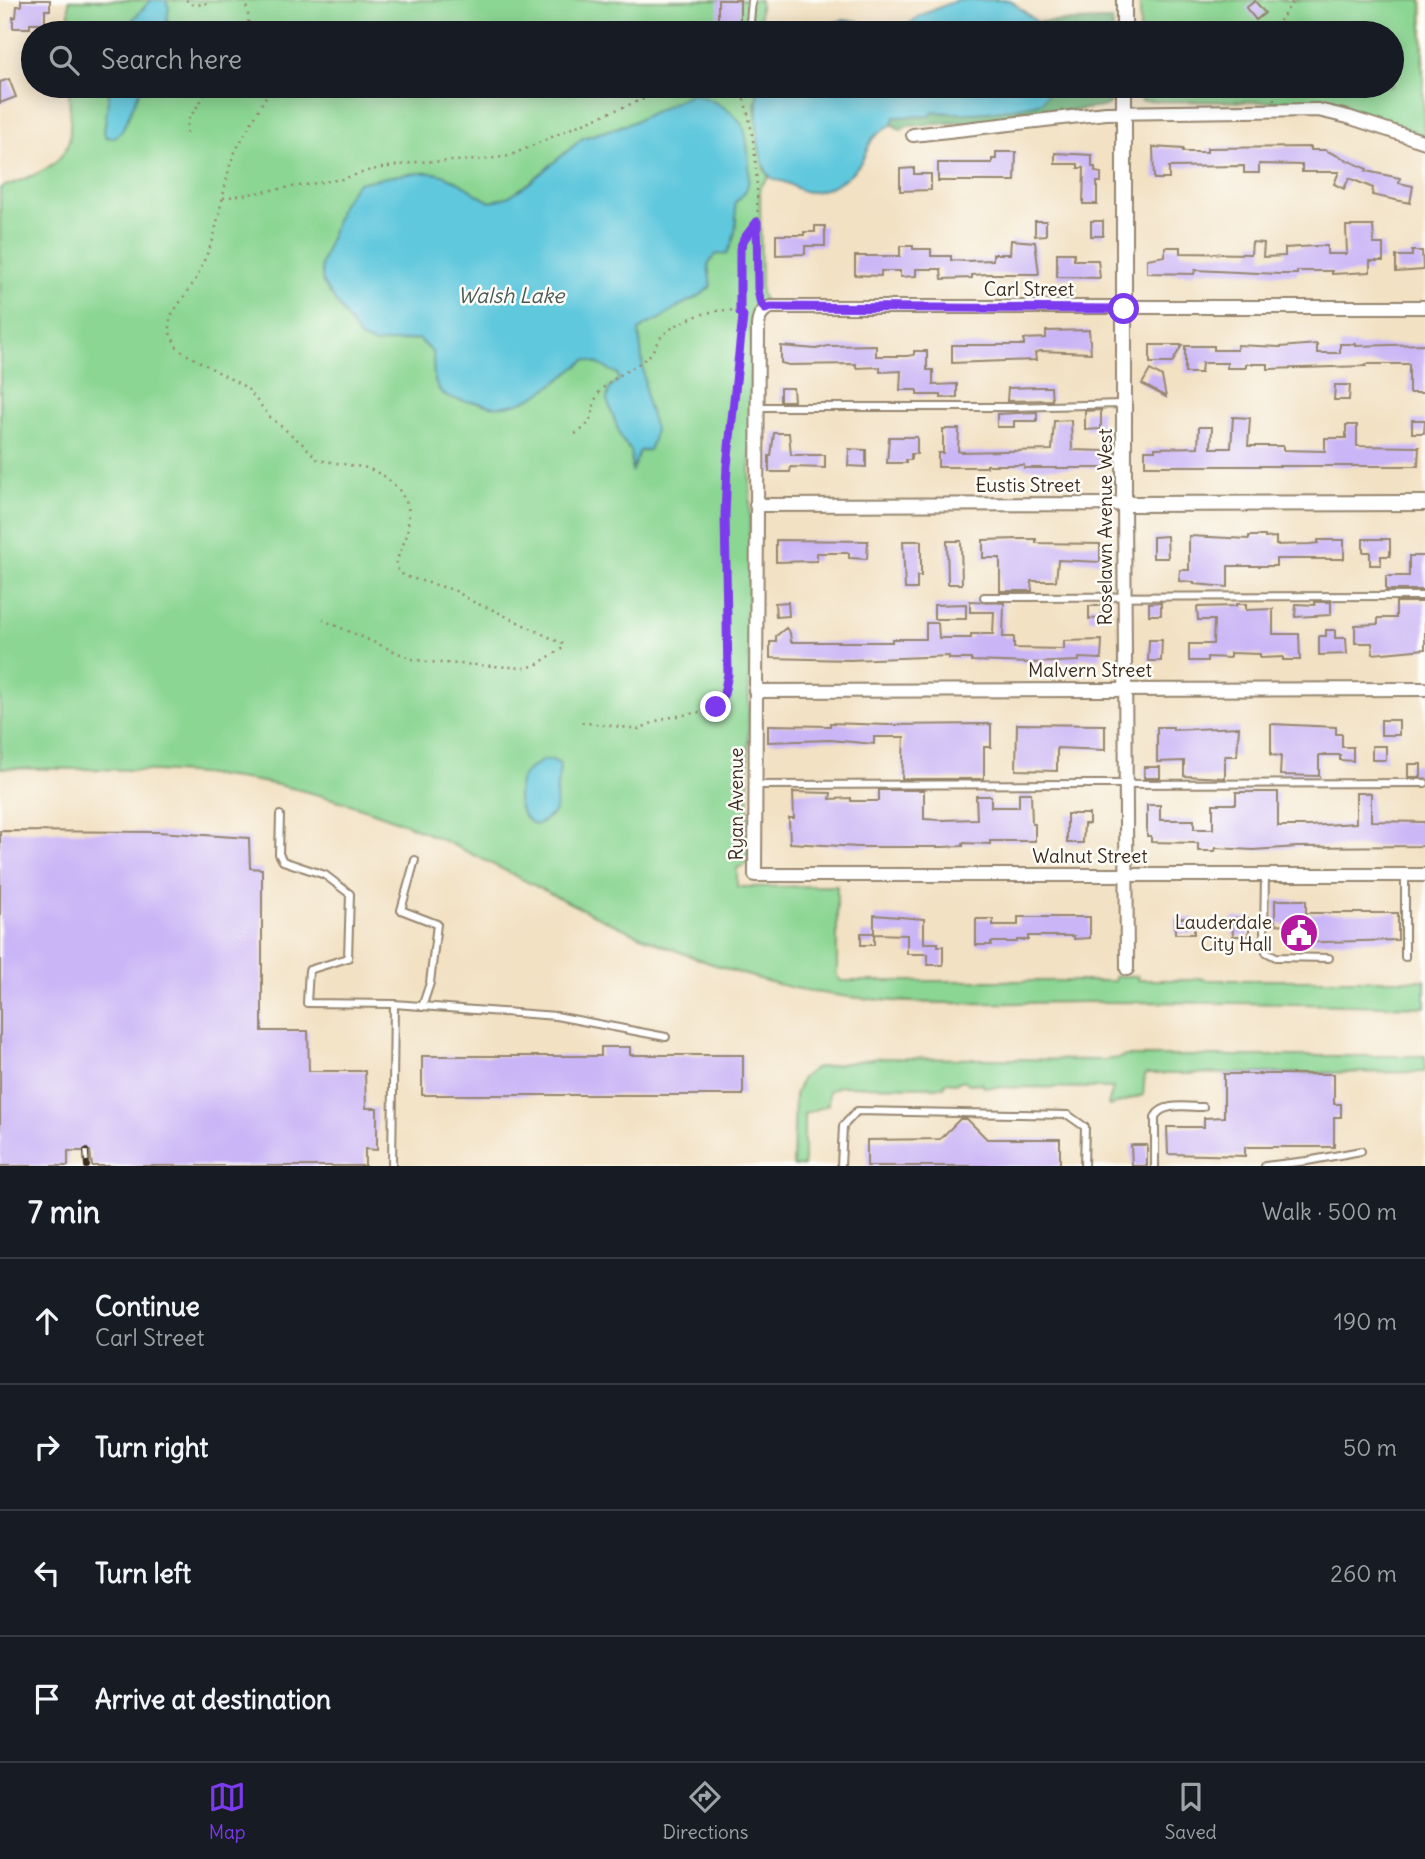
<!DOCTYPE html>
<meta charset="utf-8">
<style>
:root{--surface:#171b24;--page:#20242c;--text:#f1f3f6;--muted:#9ea1a6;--line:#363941;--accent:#7c3aed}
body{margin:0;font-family:Delius,sans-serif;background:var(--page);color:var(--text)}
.stop{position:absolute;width:21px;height:21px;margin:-16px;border:5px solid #7c3aed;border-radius:50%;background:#fff}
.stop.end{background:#7c3aed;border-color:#fff;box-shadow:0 2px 7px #0008}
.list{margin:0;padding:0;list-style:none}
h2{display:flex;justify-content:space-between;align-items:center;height:91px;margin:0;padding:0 28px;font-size:30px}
h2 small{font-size:23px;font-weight:400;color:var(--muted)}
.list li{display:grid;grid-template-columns:46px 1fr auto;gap:21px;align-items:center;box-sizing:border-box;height:126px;padding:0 28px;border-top:2px solid var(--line)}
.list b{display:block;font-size:26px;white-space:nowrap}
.list p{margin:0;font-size:23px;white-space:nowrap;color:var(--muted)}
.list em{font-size:23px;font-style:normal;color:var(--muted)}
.icon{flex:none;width:38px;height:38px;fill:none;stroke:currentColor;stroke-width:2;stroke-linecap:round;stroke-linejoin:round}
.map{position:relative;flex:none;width:1425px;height:1166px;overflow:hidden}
.search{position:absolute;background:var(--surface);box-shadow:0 4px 18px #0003;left:21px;right:21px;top:21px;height:77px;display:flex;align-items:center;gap:18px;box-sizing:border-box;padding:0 24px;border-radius:38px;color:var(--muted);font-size:26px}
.sheet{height:595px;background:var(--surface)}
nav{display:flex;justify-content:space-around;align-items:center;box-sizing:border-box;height:98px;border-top:2px solid var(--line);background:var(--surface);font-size:19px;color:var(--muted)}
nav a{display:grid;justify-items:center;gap:4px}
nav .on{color:var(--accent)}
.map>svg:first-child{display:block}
</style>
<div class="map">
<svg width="1425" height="1166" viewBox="0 0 1425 1166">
<rect width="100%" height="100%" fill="#fdfcf7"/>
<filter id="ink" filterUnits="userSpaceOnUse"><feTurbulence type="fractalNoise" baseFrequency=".0143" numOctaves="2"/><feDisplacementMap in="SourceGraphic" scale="14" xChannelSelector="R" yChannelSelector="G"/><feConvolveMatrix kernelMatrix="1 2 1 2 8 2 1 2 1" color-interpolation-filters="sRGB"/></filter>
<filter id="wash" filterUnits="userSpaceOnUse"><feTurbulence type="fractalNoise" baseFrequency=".00686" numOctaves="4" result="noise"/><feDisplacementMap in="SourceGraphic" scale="28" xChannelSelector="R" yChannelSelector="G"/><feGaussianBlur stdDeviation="1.57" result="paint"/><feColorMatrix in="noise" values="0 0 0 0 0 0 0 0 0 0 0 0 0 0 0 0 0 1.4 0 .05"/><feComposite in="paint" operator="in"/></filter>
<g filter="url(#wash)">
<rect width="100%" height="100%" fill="#f2e1c3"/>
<g fill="#8bd693" stroke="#638058" stroke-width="2">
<rect x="69" y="0" width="691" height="33"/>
<path d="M1140,0H1422L1424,135L1348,108L1322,102L1142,101L1140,86H1392V33H1140Z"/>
<path d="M69,86H759L755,105L764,169L769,177L760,187L761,293L764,300L754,305L751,312L748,857L745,865L737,868V887L837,886V976L841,981H1115V976H1138V980H1192L1198,978L1208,980H1425V1007C1312,1004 1199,1002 1086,1002C990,1003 894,1008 799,989C738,976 676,952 618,926C535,889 457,841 371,811C332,798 291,786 250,780C168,767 83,770 0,768V188C23,179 63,169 69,140C72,124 69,103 69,86Z"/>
<path d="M1124,1056H1425V1072L1145,1074L1143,1095L1110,1106L1108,1105L1113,1088L984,1087L982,1083L969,1084L964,1080L955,1083L946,1082L944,1087L839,1086L829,1091L828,1105L804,1114V1166H793L795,1095L802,1078L815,1068L878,1058L1102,1060L1120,1058Z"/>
</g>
<g fill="#70b77d" stroke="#56704e" stroke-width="2">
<path d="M1112,20L1113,33H1047L1036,22Z"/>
<path d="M1052,86H1113C1113,98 1114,103 1102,107L983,121L907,126L901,130L892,124L894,117L930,116L933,111C970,117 1006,110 1042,102Z"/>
</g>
<g fill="#61c8dd" stroke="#4e797e" stroke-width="2">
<path d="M151,0H166L169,8L165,33H123L125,28Z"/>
<path d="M957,0H1010L1043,27L1047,33H898L919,16Z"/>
<path d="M842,20L858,21L863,26L858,33H827L833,23Z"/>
<path d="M110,86H142L122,131L113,138L106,137L104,132Z"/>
<path d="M759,86H1052L1042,102C1007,110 970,117 933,111L930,116L894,117L892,124C887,128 879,132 874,137C868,144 866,155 861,162C850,178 829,191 810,192C796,192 790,180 774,180C755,167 755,107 759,86Z"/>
<path d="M690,94C708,97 731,108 742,125C748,135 752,180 746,190C744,195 738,199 735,203C737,221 737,236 727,253L715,255L708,265L711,286L701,295L681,305L658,320L645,325L639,331L647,403L655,429L653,441L649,450L639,451L632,472L631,451L622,440L607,400L609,389L619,380L617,373C605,370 599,361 586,360C558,379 528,411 490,406C484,405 480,402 474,402C436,399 433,389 433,353L419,339L374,344L360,338L323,283L321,265L342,204L357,183C380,179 411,171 433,173C454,175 473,194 491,202L509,196L528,184L583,138L631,123Z"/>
<path d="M543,760H552L560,764C560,772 558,779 557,787C554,812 562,810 537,825C516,818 513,790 525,773C529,768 538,764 543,760Z"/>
</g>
<g id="blocks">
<g fill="#cab5f6">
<path d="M21,0H50V10H45V23H30V28H13V17H16L17,6H21Z"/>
<path d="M718,0H740V22H732V33H676V22H718Z"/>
<path d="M1255,1L1265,13L1256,20L1246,8Z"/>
<path d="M9,79L16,97L0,103V82Z"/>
<path d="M1153,147L1183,149V152H1207V148L1311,147V150H1325L1367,169L1366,171L1400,178L1399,183L1413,186L1410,203L1372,195L1373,188L1349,178L1344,189L1334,184L1339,172H1302V165L1259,164V173H1244V166L1169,167V179H1154Z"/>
<path d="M996,152H1016L1015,181H938V163H992V159H996Z"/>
<path d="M1055,153L1092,155V167H1095V172L1101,173V182H1097V204H1083L1084,168H1078V164H1055Z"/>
<path d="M914,168V174H931V190L900,191V169Z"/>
<path d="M1035,221H1046V235L1035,236Z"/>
<rect x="1091" y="221" width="12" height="15"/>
<path d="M815,226H825V246H805V254L776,255V235H804V232H815Z"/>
<path d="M1346,226H1373L1374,244H1383V261H1370V272L1332,274V271H1297V274H1279L1195,270L1194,274L1147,273V259L1165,256V247H1180V253L1251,254L1252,242L1264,243L1263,257L1285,256V248L1316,246H1327V254H1347Z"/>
<path d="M1011,240L1035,242L1039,274H987L972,275V278L942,279L941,269H916V276L900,277V271H881V276L855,275V256H900V246H913V249H931V256H951V260L965,261L993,260V254H1010Z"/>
<path d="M1412,251H1422L1423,270L1396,272V256H1412Z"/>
<path d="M1057,253H1074V260H1098L1100,278L1057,277Z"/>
<path d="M1089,330L1091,353L1040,351L1035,353L1036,360L952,363V345H1024V339L1046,338V331Z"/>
<path d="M1317,344V353H1340V344H1356V346L1425,344L1424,393H1409V364H1366V366L1268,369V364H1246V368H1227V363H1202L1201,373H1185V346H1214V350H1237V345L1280,347Z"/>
<path d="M876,345V356H907L914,355V351H927V370H933V385L957,384V397L941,398V395H917V390H900L901,371L880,372V367L856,368V364L789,365L781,363V346L816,349L828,346Z"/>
<path d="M1150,345H1182L1172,363H1150Z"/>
<path d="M1150,370L1162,377L1166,397L1142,384Z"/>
<path d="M1335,385H1350L1349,400H1334Z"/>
<path d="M1038,387H1051L1052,400L1007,401L1008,388Z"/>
<path d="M780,388H793L794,401H780Z"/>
<path d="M1101,410V429L1085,430V411Z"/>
<path d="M1037,412V421H1014V427H997V414Z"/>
<path d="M1233,417L1250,418L1248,446H1283V450L1325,451V438H1346V425H1357V446L1419,447L1418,466H1145V450H1155V448L1198,447L1199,427H1212L1211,448H1231Z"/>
<path d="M1071,420L1072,450L1106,451V468H1024V465H987V467H938V453H943V429H959L958,451L961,452L1052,450L1054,421Z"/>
<path d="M1412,420H1425L1424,433H1412Z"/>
<path d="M774,433H789L791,455H825V468L791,467L790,472H769V456H771Z"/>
<path d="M889,437H917V454H911V460H906V463H887Z"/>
<path d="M849,449L866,450V467L848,466Z"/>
<path d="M1167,536L1168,558H1153V537Z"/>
<path d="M1189,536L1249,539V536H1265V538L1276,537V545L1310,544L1318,543V540H1344V559H1276V566H1228V587L1194,584V582L1179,581L1180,570H1189Z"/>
<path d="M1019,539H1036V543L1100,544V562L1058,560L1056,581H1031L1032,591H1000V558H983V540Z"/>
<path d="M1363,539H1390V556H1381V565H1370V552H1363Z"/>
<path d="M776,540L868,541L867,559L849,558V553H817V561L776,562Z"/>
<path d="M903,541H921V576H917V589H905Z"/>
<path d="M947,541H961L962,584H948Z"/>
<path d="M1409,556H1425V590H1386V576H1409Z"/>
<path d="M970,601L1004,603L1003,637H1014V648L1064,649V641L1102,640L1101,659L1079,658V661L1030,663L971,661V659H949V656L850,660L770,658V642H776V636L786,628L790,633L791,642H892V639H926V623H938L939,638H971V634H993L994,612H970Z"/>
<path d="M788,602L789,616L776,617L775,603Z"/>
<path d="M1161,602V615H1149V603Z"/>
<path d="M1315,602H1331V615L1295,617L1296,604L1315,605Z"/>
<path d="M1396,602H1425V649L1373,654L1372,643H1355V625L1378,624V618H1396Z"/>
<path d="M966,604V619H934V605Z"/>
<path d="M1236,604H1246V610L1273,609V634H1299L1300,660H1283V657L1260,658V654L1230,653V658L1207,657V661H1189V644H1213L1214,620H1198L1197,607L1236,606Z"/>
<path d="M1089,606H1101L1102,618L1089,619Z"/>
<path d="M1326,630H1335V638H1346L1347,654L1319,655V636H1326Z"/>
<path d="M1149,640H1162L1161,661H1148Z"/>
<rect x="1381" y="720" width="18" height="15"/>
<path d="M830,723L887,725L991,724V747H984V779H902L904,737H874V744L830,740L768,742V725L830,726Z"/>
<path d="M1017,724L1105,725V750L1057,748V771L1016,770Z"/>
<path d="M1271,724L1336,727V734H1342V747H1353V761L1340,760V755H1319V776L1280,775L1281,756L1271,755Z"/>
<path d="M1157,727H1173V730L1239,727L1237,756H1225V778L1184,776V761L1157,762Z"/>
<rect x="1372" y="746" width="14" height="14"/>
<rect x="1408" y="764" width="13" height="13"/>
<rect x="1144" y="767" width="16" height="11"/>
<path d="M879,790H924V819L942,820L977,819L976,796H991V807H1019V793H1031L1032,824H1035V841H990V844L963,843V846L942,847H858L790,843L789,818H794L793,792L831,793L830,799L851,798V801H879Z"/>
<path d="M1236,792H1278V826H1308L1356,823V793H1371V821L1425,822V846L1297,847L1253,850L1216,848L1215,851H1198V843L1151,842V836H1147V805H1160V820H1194V829H1213V804H1236Z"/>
<path d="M1067,814H1089V824H1084L1083,843H1067Z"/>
<path d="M0,831L158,832L249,838L250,868L262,869V1031H308L309,1071H365L366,1108H377V1150L365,1149V1166H92L90,1151H68V1166H0Z"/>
<path d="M1275,900H1306V913H1398V940L1288,943V925L1275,924Z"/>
<path d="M874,915L924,919V943H938V946H943V965H928V954H907V935L874,934V945H861V933H874Z"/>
<path d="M1018,917H1090V938L1074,939V936H1028V940H1017V942H991V945H976V919H993V925H1018Z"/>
<rect x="1175" y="918" width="19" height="16"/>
<path d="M1232,918H1249V936H1233Z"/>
<path d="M601,1047H630V1055H743V1095H422V1056H601Z"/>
<path d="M1224,1074H1334V1104H1341V1117H1334V1147H1245V1156L1168,1154L1167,1127H1204V1118L1224,1117Z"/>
<path d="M960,1119H967L987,1139H1060V1166H867V1140L940,1139Z"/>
<path d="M1131,1145H1147V1166H1132Z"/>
</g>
</g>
</g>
<g filter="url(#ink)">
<use href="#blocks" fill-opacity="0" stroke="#968670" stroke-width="2"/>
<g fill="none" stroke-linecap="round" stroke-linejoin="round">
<defs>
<g id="service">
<path d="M749,33L752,0"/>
<path d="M757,407H1012L1122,404"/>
<path d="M984,597L1425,596"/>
<path d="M755,785L1425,783"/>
<path d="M280,815L279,854L283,861L325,875L350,894L348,958L309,970L307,1003L394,1004L556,1016L666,1037"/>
<path d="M415,860L401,910L437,924L430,983L422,1007"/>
<path d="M1265,875L1264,940L1266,952L1276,957L1329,958"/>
<path d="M1405,875V957"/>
<path d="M392,1166L394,1004"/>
<path d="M841,1166L843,1126L857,1111L1068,1115L1085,1127L1084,1166"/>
<path d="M1155,1166V1117C1162,1102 1188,1107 1203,1107"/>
<path d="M1265,1166L1307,1161L1361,1151"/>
</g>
<g id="minor">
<path d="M913,135L1106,113L1318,110L1348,117L1425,142"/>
<path d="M1425,307H770C761,311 759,316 758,326L755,875H1425"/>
<path d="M756,505L1124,504L1127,969"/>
<path d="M755,691L1425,689"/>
</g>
<g id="tertiary">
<path d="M1124,0V33"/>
<path d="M1124,86V504L1425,503"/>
</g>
</defs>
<use href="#service" stroke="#968670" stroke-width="10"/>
<use href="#minor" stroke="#968670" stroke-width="16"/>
<use href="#tertiary" stroke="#968670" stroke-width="18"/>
<g stroke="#968670" stroke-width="2.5" stroke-dasharray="2 5" stroke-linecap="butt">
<path d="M186,0L194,5L205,4L210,0"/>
<path d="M245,0L249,19L246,33"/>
<path d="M1268,30L1282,18L1294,0"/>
<path d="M275,86L265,98L235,152L230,165L213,240L196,279L170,317V333L177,347L184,353L247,388L270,417L305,446L318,460L368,468L386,477L400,491L408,506L409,515L407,535L396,562V567L404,576L454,590L475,603L489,608L563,644V648L536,665L526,668L427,662L412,659L323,620"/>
<path d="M657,86L666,90"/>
<path d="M739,86C759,135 757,193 758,246C758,264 757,283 760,300"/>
<path d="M1274,100V86"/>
<path d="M186,133L188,120L211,86"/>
<path d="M223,198L342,179L371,170L417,162L481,160L509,156L581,124L676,86"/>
<path d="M740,312V249L744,239L757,222"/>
<path d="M575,434C601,419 587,407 601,390C613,377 631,370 645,359C653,354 655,344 661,337C677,320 718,305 740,312L743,316L727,466L725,515L728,655L724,694L716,707L706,711L661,719L639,729L578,722"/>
</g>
<use href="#service" stroke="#fff" stroke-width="6"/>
<use href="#minor" stroke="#fff" stroke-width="12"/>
<use href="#tertiary" stroke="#fff" stroke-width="14"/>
<defs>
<path id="rail" d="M86,1151L87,1166"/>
</defs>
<use href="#rail" stroke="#3b2a1e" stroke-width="6"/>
<use href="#rail" stroke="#fdfcf7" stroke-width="3.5" stroke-dasharray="10" stroke-linecap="butt"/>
</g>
</g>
<g fill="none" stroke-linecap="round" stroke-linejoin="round" filter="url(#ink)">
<path stroke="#7c3aed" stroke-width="9" d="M716,707L724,694L728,674L725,515L727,466L743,316L740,312V249L744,239L757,222L758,289L760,300L765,309L770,307L1124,309"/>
</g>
<defs>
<symbol id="civic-disc" viewBox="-11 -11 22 22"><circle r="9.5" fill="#b5179e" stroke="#fdfcf7"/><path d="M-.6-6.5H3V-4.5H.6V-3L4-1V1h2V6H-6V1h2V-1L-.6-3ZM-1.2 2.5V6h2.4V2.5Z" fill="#fff"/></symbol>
</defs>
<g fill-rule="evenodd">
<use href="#civic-disc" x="1277" y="911" width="44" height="44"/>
</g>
<g text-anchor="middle" stroke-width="5" stroke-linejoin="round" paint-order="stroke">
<g font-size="19" fill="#3b2a1e" stroke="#fdfcf7">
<text x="1029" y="296">Carl Street</text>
<text x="1028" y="492">Eustis Street</text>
<text transform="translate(1105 527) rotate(-90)" y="7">Roselawn Avenue West</text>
<text x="1090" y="677">Malvern Street</text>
<text transform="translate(736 804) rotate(-90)" y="7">Ryan Avenue</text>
<text x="1090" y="863">Walnut Street</text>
</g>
<g font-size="19" fill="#3b2a1e" stroke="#fdfcf7" text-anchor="end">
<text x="1272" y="929">Lauderdale<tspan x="1272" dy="22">City Hall</tspan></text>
</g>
<g font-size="21" font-style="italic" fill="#465957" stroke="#fdfcf7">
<text x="511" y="303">Walsh Lake</text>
</g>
</g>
</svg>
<div class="stop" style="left:1124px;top:309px"></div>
<div class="stop end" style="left:716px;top:707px"></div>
<div class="search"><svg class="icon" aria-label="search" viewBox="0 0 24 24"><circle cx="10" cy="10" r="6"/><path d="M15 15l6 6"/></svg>Search here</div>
</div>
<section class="sheet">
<h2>7 min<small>Walk · 500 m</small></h2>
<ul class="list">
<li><svg class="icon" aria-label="ahead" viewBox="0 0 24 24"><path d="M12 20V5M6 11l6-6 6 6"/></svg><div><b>Continue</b><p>Carl Street</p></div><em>190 m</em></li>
<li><svg class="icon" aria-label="right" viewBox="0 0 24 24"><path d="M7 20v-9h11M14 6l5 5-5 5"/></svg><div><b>Turn right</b></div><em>50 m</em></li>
<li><svg class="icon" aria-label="left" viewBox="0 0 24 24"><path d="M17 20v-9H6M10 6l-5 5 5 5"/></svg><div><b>Turn left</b></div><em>260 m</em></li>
<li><svg class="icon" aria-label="arrive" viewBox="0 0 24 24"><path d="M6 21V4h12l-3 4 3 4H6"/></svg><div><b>Arrive at destination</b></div></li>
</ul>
</section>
<nav>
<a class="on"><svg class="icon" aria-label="map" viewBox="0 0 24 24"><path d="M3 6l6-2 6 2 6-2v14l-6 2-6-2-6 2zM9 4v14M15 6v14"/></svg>Map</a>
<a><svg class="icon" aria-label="directions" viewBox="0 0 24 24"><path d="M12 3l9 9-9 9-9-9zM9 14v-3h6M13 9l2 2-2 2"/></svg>Directions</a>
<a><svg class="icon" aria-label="saved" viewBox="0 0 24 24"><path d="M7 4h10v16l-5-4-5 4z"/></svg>Saved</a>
</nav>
